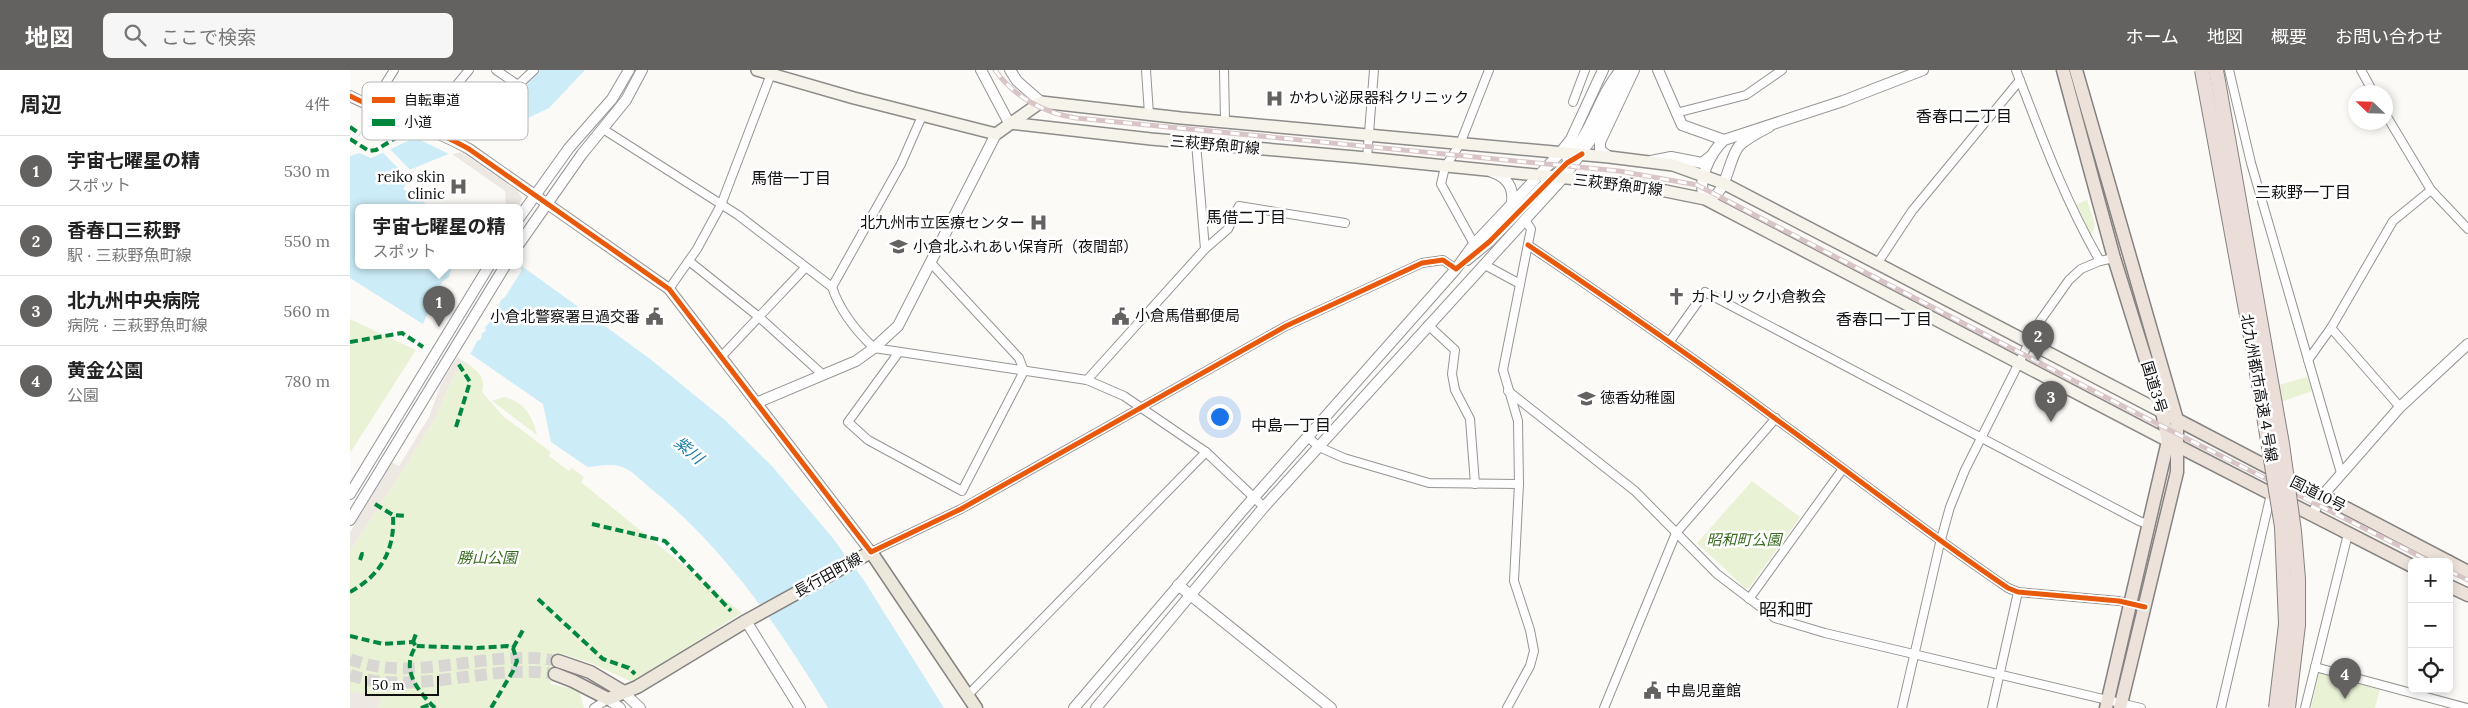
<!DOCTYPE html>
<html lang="ja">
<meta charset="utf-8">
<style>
:root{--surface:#fff;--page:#f6f6f6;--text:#222;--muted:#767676;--line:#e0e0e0;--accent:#636261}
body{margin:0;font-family:Lora,"Noto Sans JP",serif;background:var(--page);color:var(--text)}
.controls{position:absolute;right:15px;bottom:15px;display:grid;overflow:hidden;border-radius:8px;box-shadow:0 2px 8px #0003}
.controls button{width:45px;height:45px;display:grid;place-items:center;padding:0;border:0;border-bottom:1px solid var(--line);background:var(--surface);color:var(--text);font:25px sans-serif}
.compass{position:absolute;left:1998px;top:15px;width:45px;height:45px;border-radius:50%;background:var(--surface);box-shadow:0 2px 8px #0003;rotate:293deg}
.scale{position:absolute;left:15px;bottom:12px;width:74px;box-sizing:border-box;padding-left:5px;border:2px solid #101010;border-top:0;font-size:14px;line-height:18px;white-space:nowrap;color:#101010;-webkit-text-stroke:4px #fff;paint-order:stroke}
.you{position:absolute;left:869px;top:346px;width:18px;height:18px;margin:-12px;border:4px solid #fff;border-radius:50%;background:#1a73e8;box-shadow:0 0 0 8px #1a73e833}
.badge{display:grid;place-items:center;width:32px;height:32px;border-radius:50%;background:var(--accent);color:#fff;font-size:16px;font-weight:700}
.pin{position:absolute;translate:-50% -41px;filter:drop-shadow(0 1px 2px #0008)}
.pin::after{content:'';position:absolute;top:26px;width:18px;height:15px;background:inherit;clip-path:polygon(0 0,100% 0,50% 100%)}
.popup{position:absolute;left:5px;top:134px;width:168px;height:65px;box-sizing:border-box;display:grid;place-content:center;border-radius:8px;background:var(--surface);filter:drop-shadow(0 1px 4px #0005);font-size:16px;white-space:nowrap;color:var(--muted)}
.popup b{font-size:19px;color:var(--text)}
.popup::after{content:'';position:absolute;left:50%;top:100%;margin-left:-10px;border:10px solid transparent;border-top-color:var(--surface)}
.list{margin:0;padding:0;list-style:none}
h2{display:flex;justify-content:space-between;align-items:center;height:65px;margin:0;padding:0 20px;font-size:21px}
h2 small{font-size:16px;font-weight:400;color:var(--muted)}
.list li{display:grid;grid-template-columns:32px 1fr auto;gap:15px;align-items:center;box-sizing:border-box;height:70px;padding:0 20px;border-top:1px solid var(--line)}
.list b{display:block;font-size:19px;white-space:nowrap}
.list p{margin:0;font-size:16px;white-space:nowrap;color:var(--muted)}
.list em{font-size:16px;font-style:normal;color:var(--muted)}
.icon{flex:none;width:28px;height:28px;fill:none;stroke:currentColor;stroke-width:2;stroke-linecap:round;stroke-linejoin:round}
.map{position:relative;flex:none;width:2118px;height:638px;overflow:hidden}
header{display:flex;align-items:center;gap:30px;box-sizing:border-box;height:70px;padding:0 25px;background:var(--accent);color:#fff}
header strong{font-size:24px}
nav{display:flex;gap:28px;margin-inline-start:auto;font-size:18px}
.search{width:350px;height:45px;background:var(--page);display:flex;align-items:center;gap:12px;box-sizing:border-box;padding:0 18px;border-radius:8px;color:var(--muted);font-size:19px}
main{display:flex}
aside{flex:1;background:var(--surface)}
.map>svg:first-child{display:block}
</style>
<header>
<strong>地図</strong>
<div class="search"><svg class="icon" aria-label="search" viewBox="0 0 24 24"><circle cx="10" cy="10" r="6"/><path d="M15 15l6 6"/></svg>ここで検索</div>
<nav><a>ホーム</a><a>地図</a><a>概要</a><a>お問い合わせ</a></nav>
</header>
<main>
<aside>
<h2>周辺<small>4件</small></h2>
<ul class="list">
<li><span class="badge">1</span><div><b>宇宙七曜星の精</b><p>スポット</p></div><em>530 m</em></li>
<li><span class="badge">2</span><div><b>香春口三萩野</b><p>駅 · 三萩野魚町線</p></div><em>550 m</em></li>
<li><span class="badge">3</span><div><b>北九州中央病院</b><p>病院 · 三萩野魚町線</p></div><em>560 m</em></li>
<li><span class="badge">4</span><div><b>黄金公園</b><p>公園</p></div><em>780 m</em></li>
</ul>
</aside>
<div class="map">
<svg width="2118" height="638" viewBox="0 0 2118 638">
<rect width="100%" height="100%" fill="#fcfaf7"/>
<g fill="#eaf2d6">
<path d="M1737,130L1745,154L1740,171L1723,136Z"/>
<path d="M0,249L66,280L0,383Z"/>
<path d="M118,294C129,302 136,308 132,322L153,346L201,382L199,386L219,401L222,398L234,407L231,412L392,543L282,612L241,593L208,583L201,614L229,620L234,638H0V482L84,351L105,303Z"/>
<path d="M1957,307L1962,321L1908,340L1905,322Z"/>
<path d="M154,327C174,331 183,347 187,365L142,331Z"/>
<path d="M1402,411L1450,447L1399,518H1395L1347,473Z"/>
<path d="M1969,602L2030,620L2025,638H1961Z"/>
</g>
<g fill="#ede8e2">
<path d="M111,82L168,121L172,128L168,138H156L155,121L102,84Z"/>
<path d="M107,287L118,294L105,303L84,351L0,482V463L5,454L41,392L49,396L79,347L91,314Z"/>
<path d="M0,621L30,627L31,634L27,638H0Z"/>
</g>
<path fill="#ccedf8" d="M190,0H235L199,38L135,69L52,103L56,114L53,119L83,138H9V196L169,194L299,288L375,350L422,396L482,467L513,509L594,638H478C430,559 377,481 305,422C295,415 284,401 272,397C262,393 249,396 238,397L233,394L201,372L193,334L122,285L0,208V86L9,83L21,88L171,19Z"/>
<g fill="#fcfaf7">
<path d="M95,52L133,72L101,85L62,66Z"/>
<path d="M39,78L61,101L55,105L31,81Z"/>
<path d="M169,192L172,194L171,202L155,227L151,230L144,248L135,257L136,261L132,263L131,269L127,271L121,283L118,285L72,256L81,236L85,234L92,212L99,207L102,196H169Z"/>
</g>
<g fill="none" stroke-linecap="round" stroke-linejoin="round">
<g stroke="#d9d7d4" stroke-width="12" stroke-dasharray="12 6" stroke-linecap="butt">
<path d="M0,589C66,615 140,577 208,591"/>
<path d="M0,605C66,627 138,593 205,604"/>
</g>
<defs>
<g id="minor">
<path d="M146,0L168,15"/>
<path d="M796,0L799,44"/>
<path d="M874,0L875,51"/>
<path d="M1666,0C1691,65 1715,131 1750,191L1764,188"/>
<path d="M1879,0L1901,93L1991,403"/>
<path d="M2011,0L2023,22"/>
<path d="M1223,32L1235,0"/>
<path d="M21,37L44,0"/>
<path d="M109,41L99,24L119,0"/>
<path d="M1326,43L1396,25L1432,0"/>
<path d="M2036,45L2081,120L2118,159"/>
<path d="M78,58L109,41L168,15L184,0"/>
<path d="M253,59L388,145L482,217C490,241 506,261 524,278L737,310L774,326L856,382L914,437"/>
<path d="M1017,88L1024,0"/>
<path d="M1124,174L1091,114L1095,97L1110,74L1139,0"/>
<path d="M1178,175C1261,231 1343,287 1423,347C1502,404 1578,464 1658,518L1668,522L1769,531L1795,537"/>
<path d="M855,179L878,159L889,136L995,153"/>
<path d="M339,191L409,247L472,304"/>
<path d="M1527,194L1562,141L1670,10"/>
<path d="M1135,195L1170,214"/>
<path d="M482,217L551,94L572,46"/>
<path d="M319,219L347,179L371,135L421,4"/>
<path d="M1078,255L1105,280L1102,304L1105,320L1120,349L1125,414"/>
<path d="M1981,258L2050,337"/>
<path d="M1320,271L1355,222L1789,451L1800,455"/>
<path d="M549,282L498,352L518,370L612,421L674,301L669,288L581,193"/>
<path d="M371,287L455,198"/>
<path d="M1958,290L1981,258L2043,151L2081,120"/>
<path d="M737,310L855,179L846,73"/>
<path d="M1158,321L1285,421L1367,504L1425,548L1475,563L1791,638"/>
<path d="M958,367L969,377L994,388L1079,413L1169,414"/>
<path d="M521,482L611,439L936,256L1072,193L1093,190L1106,199"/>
<path d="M1399,529L1492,400"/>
<path d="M1965,597L2117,638"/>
<path d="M617,626L856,382"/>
<path d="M244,638L258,629"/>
<path d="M1157,638L1180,596L1184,581L1180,560L1164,511L1169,414L1168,351L1153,300L1181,159L1175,150"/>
<path d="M1254,638L1326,463L1426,348"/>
<path d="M1552,638L1590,473L1600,437L1615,400L1690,251L1719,210L1731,199L1750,191"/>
<path d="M1642,638L1668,522"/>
<path d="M1871,638L1921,424"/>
<path d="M1955,638L1998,464"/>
</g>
<g id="tertiary">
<path d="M631,0L659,53"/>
<path d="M660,0L667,11L691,32"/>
<path d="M1308,0L1332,55L1374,70"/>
<path d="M0,26C39,46 81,57 119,79L319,219L521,482"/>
<path d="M1419,57C1409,62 1397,68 1389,76C1377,91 1377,129 1355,129C1346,111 1361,82 1374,70L1493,31L1573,0"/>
<path d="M1259,87L1250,80V72L1284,0"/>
<path d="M1217,88C1242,64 1248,27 1270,1"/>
<path d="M1301,91L1321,87L1352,93L1361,86"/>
<path d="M1142,102C1156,107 1164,116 1162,133"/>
<path d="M169,148L219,78L262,29L279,0"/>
<path d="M169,174L232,84L276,30L292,0"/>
<path d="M1117,190L1139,172L1190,119L1224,88"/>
<path d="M406,333L506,291L524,278L548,256L646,64"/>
<path d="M0,424L139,196"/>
<path d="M1962,445L1972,426L2050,337L2118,274"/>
<path d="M0,450L155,196"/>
<path d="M828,515L981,638"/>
<path d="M396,551L450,638"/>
<path d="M272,621L290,638"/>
<path d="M258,629L270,638"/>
<path d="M724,638L892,441L1106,199L1124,174L1210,83L1221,69L1253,0"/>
<path d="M746,638L914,437L1213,108L1240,71L1275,0"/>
</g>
<g id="secondary">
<path d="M407,0L504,28L646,64L691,32L831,48L1259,87L1323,95L1373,113L1812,342"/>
<path d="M659,53L801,69L1006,87L1286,115L1355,129L1818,371"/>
</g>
<g id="primary">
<path d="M208,591L240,602L272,621"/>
<path d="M205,604L223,611L258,629L287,617L396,551L521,482L626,638"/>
</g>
<g id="trunk">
<path d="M1713,0L1764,188L1812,342L1818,371L1756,638"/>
<path d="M1726,0L1827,350V402L1770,638"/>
<path d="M1822,347L2099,492"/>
<path d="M1822,373L2062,496"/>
<path d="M2099,492L2118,502"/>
<path d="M2099,516L2118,525"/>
</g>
</defs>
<use href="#minor" stroke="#969594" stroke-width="10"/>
<use href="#tertiary" stroke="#969594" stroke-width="12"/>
<use href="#secondary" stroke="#8d8c8b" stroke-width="14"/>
<use href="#primary" stroke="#848381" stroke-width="15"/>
<use href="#trunk" stroke="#848381" stroke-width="15"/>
<use href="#minor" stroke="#fffefe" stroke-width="8"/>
<use href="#tertiary" stroke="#fffefe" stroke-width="10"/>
<use href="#secondary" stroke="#f6f3eb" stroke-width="11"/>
<use href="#primary" stroke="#ede6db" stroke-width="12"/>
<use href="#trunk" stroke="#ece2d9" stroke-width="12"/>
<defs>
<g id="rail">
<path d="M645,0C664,27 694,43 726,48L1269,101L1347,115L1794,347L2081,492"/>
<path d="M2099,501L2118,510"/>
</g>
</defs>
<use href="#rail" stroke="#d9c5c8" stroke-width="5"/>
<use href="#rail" stroke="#fff" stroke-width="3" stroke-dasharray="9" stroke-linecap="butt"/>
<defs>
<g id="motorway-bridge">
<path d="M1852,0L1903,278L1932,457L1936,554L1926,638"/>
<path d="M1866,0L1932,374L1944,461L1948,509V555L1938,638"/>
</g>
</defs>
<use href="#motorway-bridge" stroke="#848381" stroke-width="16" stroke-linecap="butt"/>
<use href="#motorway-bridge" stroke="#ebddd7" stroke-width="14"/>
<g stroke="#00873e" stroke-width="4" stroke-dasharray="8 4" stroke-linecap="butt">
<path d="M0,57L10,64"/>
<path d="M0,69L19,81L26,80L57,61"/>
<path d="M0,272L52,263L73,277"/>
<path d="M106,357L120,312L108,293"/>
<path d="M25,434L43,445L57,446"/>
<path d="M242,454L315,471L381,541"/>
<path d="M10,490L12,484H14"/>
<path d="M0,522C31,505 45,480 43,445"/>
<path d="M188,529L253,589L279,598L285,604"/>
<path d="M0,566L33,574L63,572L66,576"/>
<path d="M63,572L67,561"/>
<path d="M163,578L173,560"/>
<path d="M71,638L81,634"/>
<path d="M85,638C68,621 50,600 66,576L127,578L157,576L163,578L167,591L163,601L141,638"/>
</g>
<defs>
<g id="cycleway">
<path d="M0,26C39,46 81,57 119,79L319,219L521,482L611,439L936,256L1072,193L1093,190L1106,199L1139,172L1217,93L1232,84"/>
<path d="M1178,175C1261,231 1343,287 1423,347C1502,404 1578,464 1658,518L1668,522L1769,531L1795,537"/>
</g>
</defs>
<use href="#cycleway" stroke="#fff" stroke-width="8"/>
<use href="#cycleway" stroke="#e8590c" stroke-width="5"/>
</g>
<defs>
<symbol id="hospital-bare" viewBox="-9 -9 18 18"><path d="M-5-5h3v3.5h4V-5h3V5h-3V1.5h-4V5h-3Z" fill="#636261" stroke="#fff" stroke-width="2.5" paint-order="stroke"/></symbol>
<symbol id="school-bare" viewBox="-9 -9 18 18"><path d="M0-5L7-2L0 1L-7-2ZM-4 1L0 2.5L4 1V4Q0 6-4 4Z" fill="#636261" stroke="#fff" stroke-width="2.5" paint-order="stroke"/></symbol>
<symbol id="church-bare" viewBox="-9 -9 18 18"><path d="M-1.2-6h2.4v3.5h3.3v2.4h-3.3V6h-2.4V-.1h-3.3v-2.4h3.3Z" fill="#636261" stroke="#fff" stroke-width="2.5" paint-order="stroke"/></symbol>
<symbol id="civic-bare" viewBox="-9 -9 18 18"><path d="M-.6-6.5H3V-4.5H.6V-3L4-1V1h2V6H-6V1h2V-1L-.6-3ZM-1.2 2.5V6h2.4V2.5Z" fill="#636261" stroke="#fff" stroke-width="2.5" paint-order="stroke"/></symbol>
</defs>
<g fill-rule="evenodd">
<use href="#hospital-bare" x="912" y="16" width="25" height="25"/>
<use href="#hospital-bare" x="96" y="104" width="25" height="25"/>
<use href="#hospital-bare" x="676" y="140" width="25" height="25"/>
<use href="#school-bare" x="536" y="164" width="25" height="25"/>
<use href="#church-bare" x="1314" y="214" width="25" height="25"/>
<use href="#civic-bare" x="758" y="234" width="25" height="25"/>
<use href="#civic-bare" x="292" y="234" width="25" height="25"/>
<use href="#school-bare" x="1224" y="316" width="25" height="25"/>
<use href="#civic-bare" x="1290" y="608" width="25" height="25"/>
</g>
<g text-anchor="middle" stroke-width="5" stroke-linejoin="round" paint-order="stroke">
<g font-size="15" fill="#101010" stroke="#fff" text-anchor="start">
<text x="939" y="33">かわい泌尿器科クリニック</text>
<text x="95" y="112" text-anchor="end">reiko skin<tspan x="95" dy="17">clinic</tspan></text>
<text x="675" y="158" text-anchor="end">北九州市立医療センター</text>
<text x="563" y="182">小倉北ふれあい保育所（夜間部）</text>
<text x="1341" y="232">カトリック小倉教会</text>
<text x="785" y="251">小倉馬借郵便局</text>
<text x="290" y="252" text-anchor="end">小倉北警察署旦過交番</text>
<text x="1250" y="333">徳香幼稚園</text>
<text x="1316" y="626">中島児童館</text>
</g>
<g font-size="15" fill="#101010" stroke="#fff">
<text transform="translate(865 75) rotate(5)" y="5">三萩野魚町線</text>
<text transform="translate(1268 115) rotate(7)" y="5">三萩野魚町線</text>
<text transform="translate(1804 317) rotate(73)" y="5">国道3号</text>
<text transform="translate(1909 318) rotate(80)" y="5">北九州都市高速４号線</text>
<text transform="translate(1968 424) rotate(27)" y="5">国道10号</text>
<text transform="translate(478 505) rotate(-29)" y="5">長行田町線</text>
</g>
<g font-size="15" font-style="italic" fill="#386b1e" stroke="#fff">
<text x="1394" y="475">昭和町公園</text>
<text x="137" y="493">勝山公園</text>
</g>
<g font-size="16" fill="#101010" stroke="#fff">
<text x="1614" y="52">香春口二丁目</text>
<text x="441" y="114">馬借一丁目</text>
<text x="1953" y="128">三萩野一丁目</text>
<text x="896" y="153">馬借二丁目</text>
<text x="1534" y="255">香春口一丁目</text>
<text x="941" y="361">中島一丁目</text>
</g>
<g font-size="16" font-style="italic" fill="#157ba7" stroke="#fff">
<text transform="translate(339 380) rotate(40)" y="6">紫川</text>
</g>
<g font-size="18" fill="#101010" stroke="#fff">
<text x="1436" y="546">昭和町</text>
</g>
</g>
<rect x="12" y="12" width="166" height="58" rx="8" fill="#fff" stroke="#b7b7b7" stroke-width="1"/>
<rect x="22" y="27" width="23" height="6" fill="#e8590c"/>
<rect x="22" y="49" width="23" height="7" fill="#00873e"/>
<g font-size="14" fill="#101010">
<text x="54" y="35">自転車道</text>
<text x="54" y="57">小道</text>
</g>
</svg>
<div class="controls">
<button>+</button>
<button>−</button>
<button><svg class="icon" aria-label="locate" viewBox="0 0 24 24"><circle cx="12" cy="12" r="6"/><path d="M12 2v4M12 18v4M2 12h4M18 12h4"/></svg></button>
</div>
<svg class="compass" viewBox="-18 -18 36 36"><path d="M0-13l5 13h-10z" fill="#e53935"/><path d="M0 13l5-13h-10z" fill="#767676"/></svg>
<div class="scale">50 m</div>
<div class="you"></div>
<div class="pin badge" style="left:89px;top:257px">1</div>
<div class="popup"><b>宇宙七曜星の精</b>スポット</div>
<div class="pin badge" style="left:1688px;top:291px">2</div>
<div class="pin badge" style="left:1701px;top:352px">3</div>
<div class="pin badge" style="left:1995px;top:629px">4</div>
</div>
</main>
